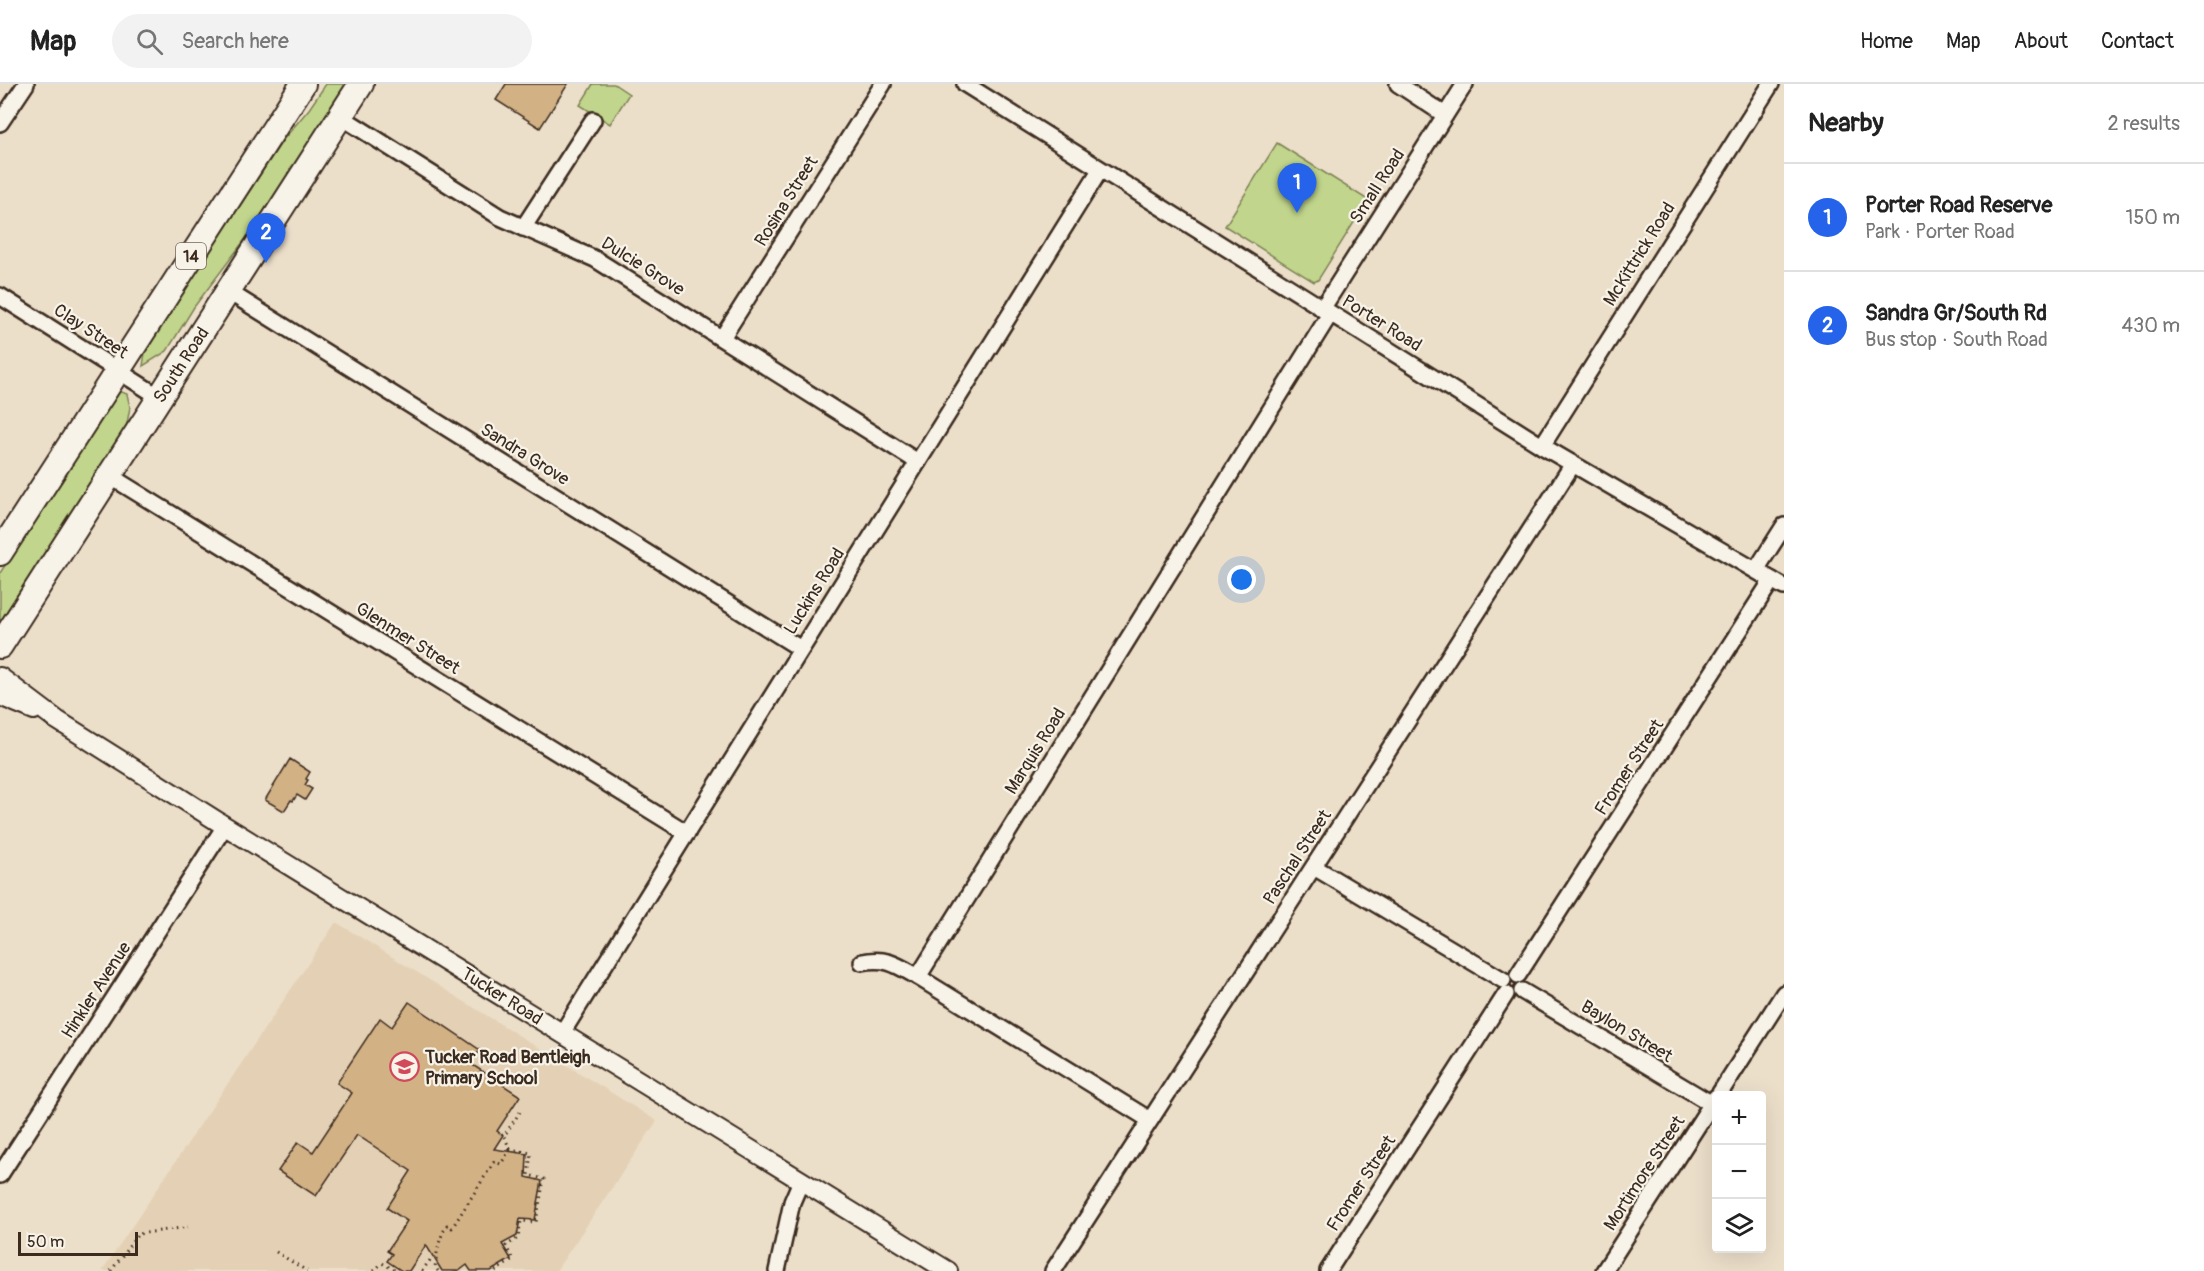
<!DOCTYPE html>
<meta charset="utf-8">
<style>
:root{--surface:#fff;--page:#f2f2f2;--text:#222;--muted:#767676;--line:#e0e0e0;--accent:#2563eb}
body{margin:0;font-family:Pangolin,sans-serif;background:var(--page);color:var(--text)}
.controls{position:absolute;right:18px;bottom:18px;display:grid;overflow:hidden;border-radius:6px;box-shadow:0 6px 24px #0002}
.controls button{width:54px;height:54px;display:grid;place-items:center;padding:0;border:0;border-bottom:2px solid var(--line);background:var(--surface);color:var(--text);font:30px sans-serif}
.scale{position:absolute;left:18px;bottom:15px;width:120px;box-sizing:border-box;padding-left:6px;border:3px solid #3b2a1e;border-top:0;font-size:16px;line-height:21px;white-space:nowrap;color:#3b2a1e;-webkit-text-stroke:4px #f7f3e8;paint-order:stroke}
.you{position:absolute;left:1242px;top:496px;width:21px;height:21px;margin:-15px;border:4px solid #fff;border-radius:50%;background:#1a73e8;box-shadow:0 0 0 9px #1a73e833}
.badge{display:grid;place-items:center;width:39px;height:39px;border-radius:50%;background:var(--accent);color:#fff;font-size:20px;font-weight:700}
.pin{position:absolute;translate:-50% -50px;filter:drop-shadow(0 2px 3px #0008)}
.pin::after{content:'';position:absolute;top:32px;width:21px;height:18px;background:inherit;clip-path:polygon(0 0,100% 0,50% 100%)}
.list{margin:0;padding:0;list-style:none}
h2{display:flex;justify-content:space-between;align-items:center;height:78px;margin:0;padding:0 24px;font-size:26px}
h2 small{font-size:20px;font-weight:400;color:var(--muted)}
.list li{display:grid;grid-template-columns:39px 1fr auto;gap:18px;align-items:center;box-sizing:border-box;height:108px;padding:0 24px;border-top:2px solid var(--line)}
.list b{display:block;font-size:22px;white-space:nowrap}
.list p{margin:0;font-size:20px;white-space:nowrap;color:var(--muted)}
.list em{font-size:20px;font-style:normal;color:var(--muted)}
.icon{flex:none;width:33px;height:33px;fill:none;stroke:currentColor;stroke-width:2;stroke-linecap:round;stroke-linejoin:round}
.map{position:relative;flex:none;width:1784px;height:1187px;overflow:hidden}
header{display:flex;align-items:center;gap:36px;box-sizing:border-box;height:84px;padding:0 30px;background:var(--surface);border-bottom:2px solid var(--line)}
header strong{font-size:28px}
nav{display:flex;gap:33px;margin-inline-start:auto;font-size:21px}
.search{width:420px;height:54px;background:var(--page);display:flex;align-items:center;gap:15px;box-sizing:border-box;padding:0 21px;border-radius:33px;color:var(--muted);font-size:22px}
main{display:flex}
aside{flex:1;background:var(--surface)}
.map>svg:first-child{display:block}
</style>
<header>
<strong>Map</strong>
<div class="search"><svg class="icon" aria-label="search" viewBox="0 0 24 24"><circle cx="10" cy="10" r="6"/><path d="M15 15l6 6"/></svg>Search here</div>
<nav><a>Home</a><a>Map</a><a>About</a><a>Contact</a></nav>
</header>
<main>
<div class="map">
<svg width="1784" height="1187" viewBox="0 0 1784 1187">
<rect width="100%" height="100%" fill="#ecdfca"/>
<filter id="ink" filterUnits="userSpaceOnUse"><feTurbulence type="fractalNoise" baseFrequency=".0167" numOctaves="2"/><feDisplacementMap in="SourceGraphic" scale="12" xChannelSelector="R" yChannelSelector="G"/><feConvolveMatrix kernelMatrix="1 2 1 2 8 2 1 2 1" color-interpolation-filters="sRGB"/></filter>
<g filter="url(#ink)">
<path fill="#e4d1b5" d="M336,838L657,1037L556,1187H102Z"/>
<g fill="#c1d68c" stroke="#7e8055" stroke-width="1.5">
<path d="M326,0H346L262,133L194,223L167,267L143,282L145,269L152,256L283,56L309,25Z"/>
<path d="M593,0H614L629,10L610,40L580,21Z"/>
<path d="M1277,59L1368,116L1318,196L1314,198L1225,142Z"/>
<path d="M119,307L127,310L130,323L126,345L0,540V489Z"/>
</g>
<g fill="#d2b185" stroke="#3b2a1e" stroke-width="1.5">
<path d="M506,0H568L540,44L496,16Z"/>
<path d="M290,675L310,688L306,695L308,696L305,701L312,705L305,716L297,711L293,717L291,716L284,727L265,716Z"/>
<path d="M409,918L480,966L471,980L520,1012L497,1047L503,1051L494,1065L527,1070L526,1093L542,1097L535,1136L520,1135L517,1152L502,1160L511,1175L491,1187H471L467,1181L459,1187H442L426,1161L409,1187H402L387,1177L392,1170L387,1167L407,1137L387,1124L411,1087L357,1051L316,1112L278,1087L298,1058L313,1068L352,1009L337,999L380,934L392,943Z"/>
</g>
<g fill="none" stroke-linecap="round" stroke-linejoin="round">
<defs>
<g id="minor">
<path d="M965,0L1542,362L1784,503"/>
<path d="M1398,0L1445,31"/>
<path d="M340,32L500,133L595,175L918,378"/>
<path d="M0,39L26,0"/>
<path d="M523,144L593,36"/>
<path d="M229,208L801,565"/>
<path d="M0,212L161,314"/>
<path d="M1322,225L1465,0"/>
<path d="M722,254L883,0"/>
<path d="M1542,362L1771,0"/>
<path d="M110,392L687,749"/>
<path d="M1756,486L1784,442"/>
<path d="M1314,783L1503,896"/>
<path d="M862,878C887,873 897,881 918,893"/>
<path d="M1518,891L1772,496"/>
<path d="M1522,907L1712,1020"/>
<path d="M562,949L1100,86"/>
<path d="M1718,1012L1784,909"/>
<path d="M1150,1036L918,893L1330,230"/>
<path d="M0,1091L225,742"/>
<path d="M777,1187L792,1118L801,1097"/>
<path d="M1053,1187L1573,380"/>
<path d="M1328,1187L1506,910"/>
<path d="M1604,1187L1716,1013"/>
</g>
<g id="tertiary">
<path d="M0,593L57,636L225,742L948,1187"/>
<path d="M0,612L34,626"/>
</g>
<g id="trunk">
<path d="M0,469L303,0"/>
<path d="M0,562L361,0"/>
</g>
</defs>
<use href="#minor" stroke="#3b2a1e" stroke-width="20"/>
<use href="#tertiary" stroke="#3b2a1e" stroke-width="22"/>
<use href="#trunk" stroke="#3b2a1e" stroke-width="28"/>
<g stroke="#3b2a1e" stroke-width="3" stroke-dasharray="1.5 4.5" stroke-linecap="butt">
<path d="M510,1065L504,1052L520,1028"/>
<path d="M276,1168L307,1187"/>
<path d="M111,1187L138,1150L188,1143"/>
<path d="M374,1187L382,1179L396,1187"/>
<path d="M422,1187L436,1168"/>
<path d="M438,1187L435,1183C437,1167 439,1154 447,1141L452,1144L494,1078L501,1080L510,1065"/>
<path d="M495,1187L513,1176L506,1162L518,1154L521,1137L536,1138L544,1095L528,1091L531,1069L510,1065"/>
</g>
<use href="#minor" stroke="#f7f3e8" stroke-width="15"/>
<use href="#tertiary" stroke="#f7f3e8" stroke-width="18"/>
<use href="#trunk" stroke="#f7f3e8" stroke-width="24"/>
</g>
</g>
<defs>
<symbol id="school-ring" viewBox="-11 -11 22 22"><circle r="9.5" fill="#f7f3e8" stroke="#d1495b" stroke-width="1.5"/><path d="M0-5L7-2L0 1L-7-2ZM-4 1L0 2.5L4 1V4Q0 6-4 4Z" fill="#d1495b"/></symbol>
</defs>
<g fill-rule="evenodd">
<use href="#school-ring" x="388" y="966" width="33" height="33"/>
</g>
<g text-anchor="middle" stroke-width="4.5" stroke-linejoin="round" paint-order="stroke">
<rect fill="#f7f3e8" stroke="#73665b" stroke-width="1.5" x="176" y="159" width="30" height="26" rx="4.5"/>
<g font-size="16" font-weight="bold" fill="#3b2a1e">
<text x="191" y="178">14</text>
</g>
<g font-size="18" fill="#3b2a1e" stroke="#f7f3e8">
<text transform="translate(1377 102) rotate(-57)" y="6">Small Road</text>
<text transform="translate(786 117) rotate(-58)" y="6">Rosina Street</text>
<text transform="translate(1639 170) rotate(-58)" y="6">McKittrick Road</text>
<text transform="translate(643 182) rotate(32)" y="6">Dulcie Grove</text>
<text transform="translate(1382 239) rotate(32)" y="6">Porter Road</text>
<text transform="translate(91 247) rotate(33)" y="6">Clay Street</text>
<text transform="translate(181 281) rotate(-57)" y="6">South Road</text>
<text transform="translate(525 370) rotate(32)" y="6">Sandra Grove</text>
<text transform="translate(814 507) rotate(-58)" y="6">Luckins Road</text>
<text transform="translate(408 554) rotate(32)" y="6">Glenmer Street</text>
<text transform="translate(1035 667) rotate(-58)" y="6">Marquis Road</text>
<text transform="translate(1629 683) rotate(-57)" y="6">Fromer Street</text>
<text transform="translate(1297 773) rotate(-57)" y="6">Paschal Street</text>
<text transform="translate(96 906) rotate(-57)" y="6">Hinkler Avenue</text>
<text transform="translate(502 912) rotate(32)" y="6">Tucker Road</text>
<text transform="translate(1627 947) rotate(31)" y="6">Baylon Street</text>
<text transform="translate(1644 1089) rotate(-57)" y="6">Mortimore Street</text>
<text transform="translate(1361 1099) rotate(-57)" y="6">Fromer Street</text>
</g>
<g font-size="18" font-weight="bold" fill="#3b2a1e" stroke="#f7f3e8" text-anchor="start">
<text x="425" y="979">Tucker Road Bentleigh<tspan x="425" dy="21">Primary School</tspan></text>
</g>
</g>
</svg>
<div class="controls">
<button>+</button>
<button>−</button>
<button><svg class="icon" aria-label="layers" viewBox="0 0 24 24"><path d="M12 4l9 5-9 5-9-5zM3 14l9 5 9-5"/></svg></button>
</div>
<div class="scale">50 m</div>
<div class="you"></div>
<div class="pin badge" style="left:1297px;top:129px">1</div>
<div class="pin badge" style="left:266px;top:179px">2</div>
</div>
<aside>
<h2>Nearby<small>2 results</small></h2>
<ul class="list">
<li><span class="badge">1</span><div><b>Porter Road Reserve</b><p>Park · Porter Road</p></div><em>150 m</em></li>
<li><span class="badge">2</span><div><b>Sandra Gr/South Rd</b><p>Bus stop · South Road</p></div><em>430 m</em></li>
</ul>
</aside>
</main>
